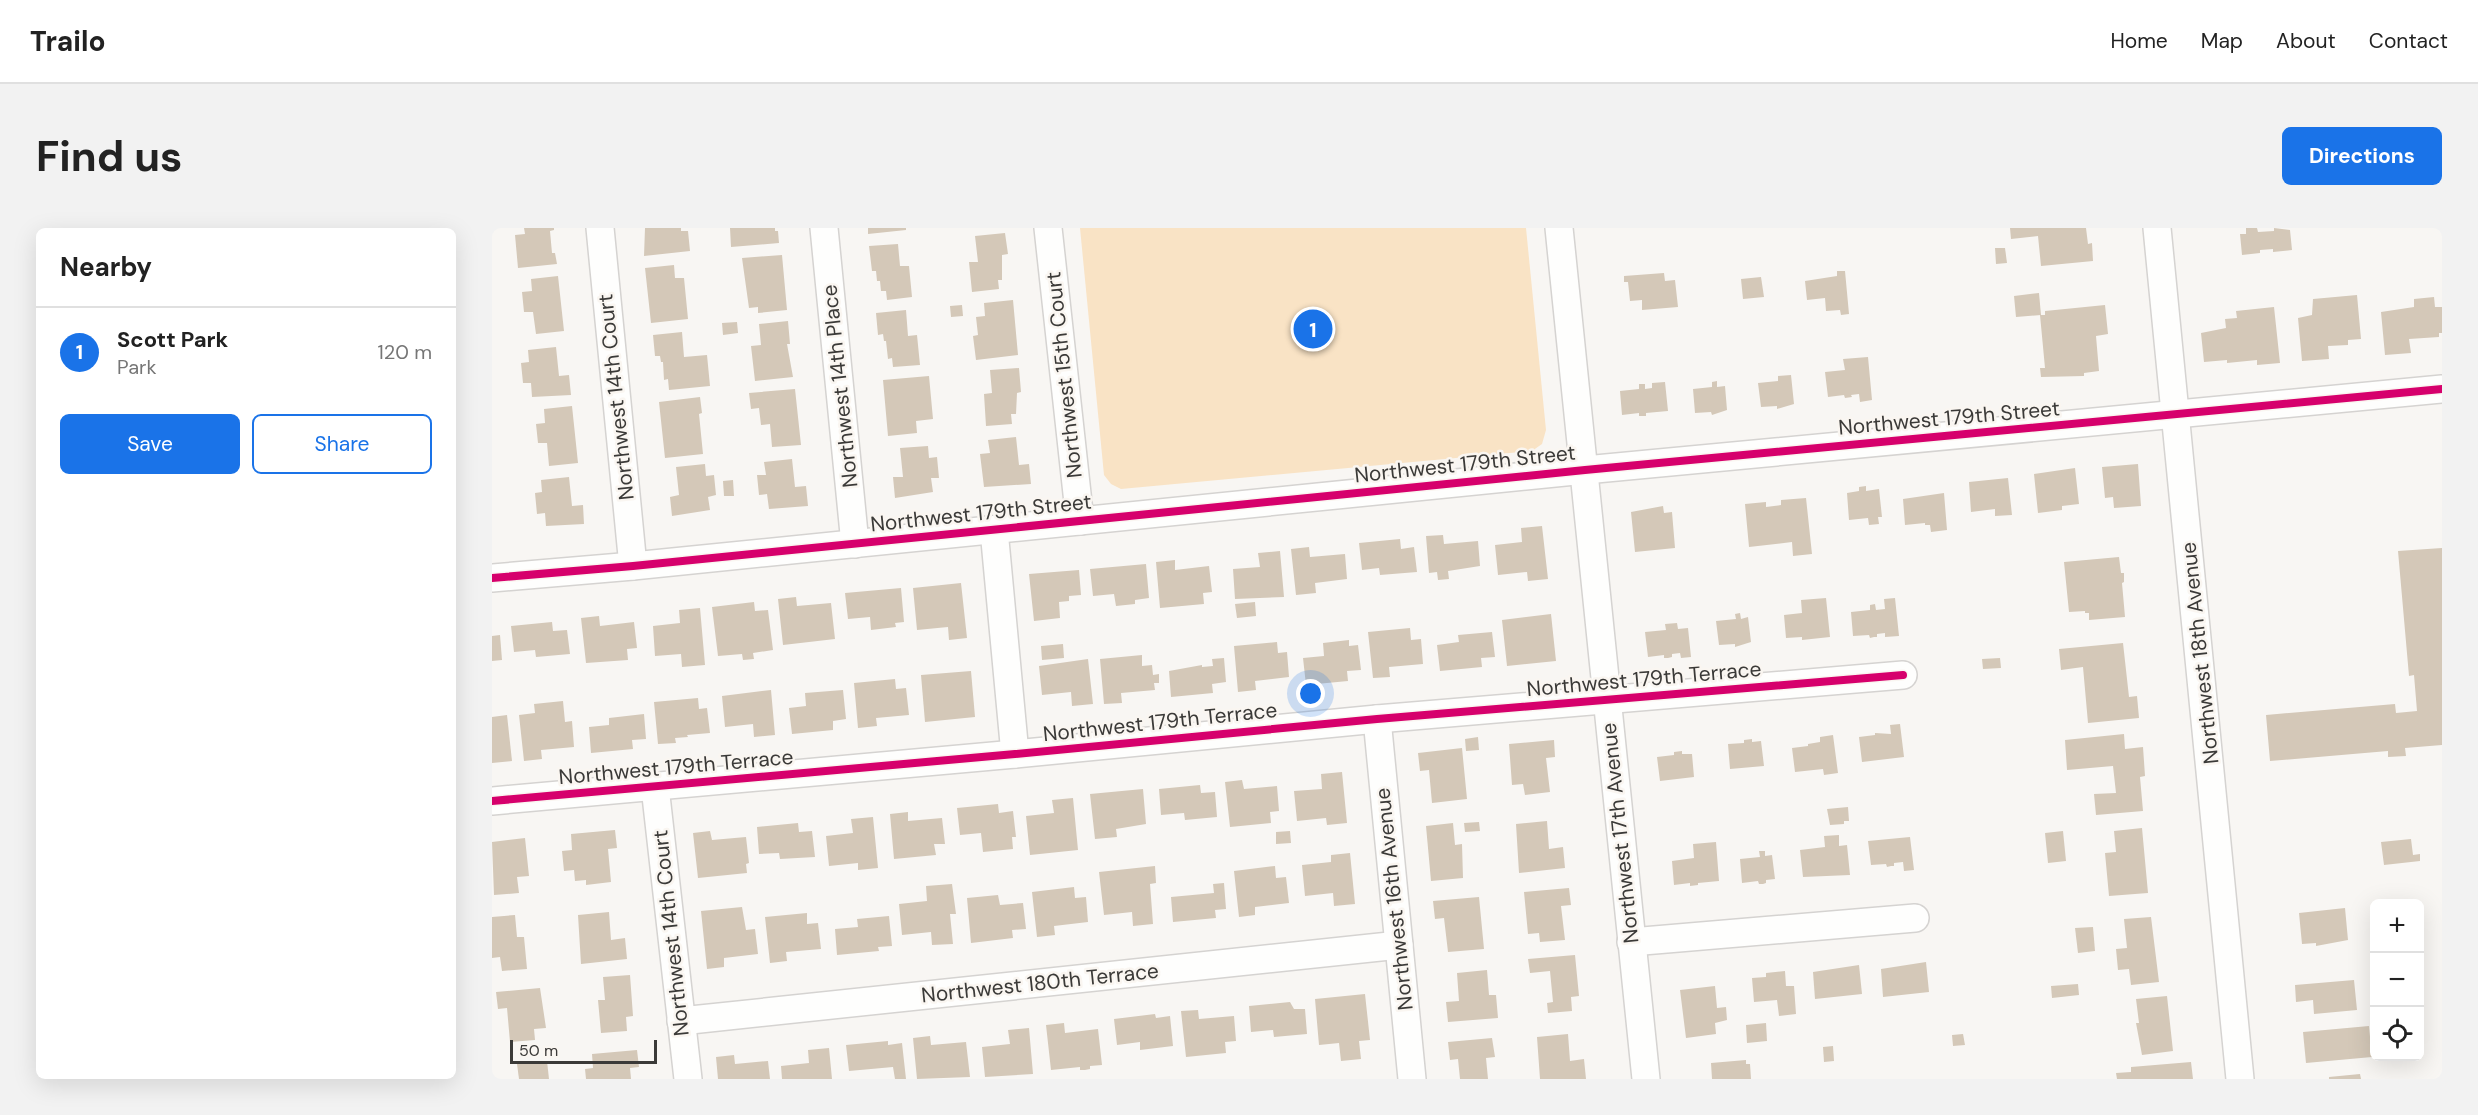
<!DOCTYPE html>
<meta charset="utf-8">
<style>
:root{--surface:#fff;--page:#f2f2f2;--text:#222;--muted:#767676;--line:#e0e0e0;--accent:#1a73e8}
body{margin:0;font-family:"DM Sans",sans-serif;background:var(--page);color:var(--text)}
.controls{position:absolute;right:18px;bottom:18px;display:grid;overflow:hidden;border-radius:9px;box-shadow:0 6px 24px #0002}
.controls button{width:54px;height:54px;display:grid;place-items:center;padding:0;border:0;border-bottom:2px solid var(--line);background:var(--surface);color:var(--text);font:30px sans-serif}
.scale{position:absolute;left:18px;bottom:15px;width:147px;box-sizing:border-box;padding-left:6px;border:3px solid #3b3a38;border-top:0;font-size:16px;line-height:21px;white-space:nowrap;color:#3b3a38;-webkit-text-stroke:4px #faf6f1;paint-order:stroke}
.you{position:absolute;left:819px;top:466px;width:21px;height:21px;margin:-15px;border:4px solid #fff;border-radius:50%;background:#1a73e8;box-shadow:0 0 0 9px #1a73e833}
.badge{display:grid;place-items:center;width:39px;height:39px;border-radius:50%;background:var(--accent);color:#fff;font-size:20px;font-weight:700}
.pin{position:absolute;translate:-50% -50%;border:3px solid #fff;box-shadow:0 2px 6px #0006}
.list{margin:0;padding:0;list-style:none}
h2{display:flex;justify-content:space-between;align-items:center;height:78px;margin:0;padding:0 24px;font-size:26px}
h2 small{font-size:20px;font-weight:400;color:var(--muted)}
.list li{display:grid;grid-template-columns:39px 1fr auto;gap:18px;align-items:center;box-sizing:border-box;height:90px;padding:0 24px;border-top:2px solid var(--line)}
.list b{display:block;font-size:22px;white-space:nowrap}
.list p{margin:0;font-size:20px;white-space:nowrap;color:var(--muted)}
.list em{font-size:20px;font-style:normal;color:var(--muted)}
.actions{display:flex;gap:12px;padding:18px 24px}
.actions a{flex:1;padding:14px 0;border:2px solid var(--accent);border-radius:9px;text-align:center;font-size:21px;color:var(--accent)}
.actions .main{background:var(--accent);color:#fff}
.icon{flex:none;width:33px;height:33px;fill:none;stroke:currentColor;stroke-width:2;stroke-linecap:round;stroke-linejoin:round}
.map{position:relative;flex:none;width:1950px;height:851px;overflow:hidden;border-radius:9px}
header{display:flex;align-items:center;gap:36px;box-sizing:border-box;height:84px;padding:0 30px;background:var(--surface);border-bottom:2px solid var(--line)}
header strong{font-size:28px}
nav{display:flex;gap:33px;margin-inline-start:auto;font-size:21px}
.intro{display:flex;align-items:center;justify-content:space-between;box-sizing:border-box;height:144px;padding:0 36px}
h1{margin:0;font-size:42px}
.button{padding:15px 27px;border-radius:9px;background:var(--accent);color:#fff;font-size:21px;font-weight:700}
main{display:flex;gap:36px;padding:0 36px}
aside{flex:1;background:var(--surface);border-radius:9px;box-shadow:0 6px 24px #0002}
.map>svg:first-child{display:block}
</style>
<header>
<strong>Trailo</strong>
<nav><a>Home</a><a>Map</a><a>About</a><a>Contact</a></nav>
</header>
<div class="intro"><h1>Find us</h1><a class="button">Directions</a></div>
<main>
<aside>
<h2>Nearby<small></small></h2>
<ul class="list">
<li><span class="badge">1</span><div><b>Scott Park</b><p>Park</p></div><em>120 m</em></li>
</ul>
<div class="actions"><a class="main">Save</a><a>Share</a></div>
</aside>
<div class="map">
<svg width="1950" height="851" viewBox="0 0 1950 851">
<rect width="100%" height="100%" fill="#f8f6f3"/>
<path fill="#f9e3c5" d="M588,0H1034L1054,202L1050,216L1040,223L629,261L619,256L612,247Z"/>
<g fill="#d4c8b8">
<path d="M32,0H62V2L58,3L60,25H63L65,36L26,40L23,7L33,6Z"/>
<path d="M153,0H189V3H196L198,23L152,28Z"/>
<path d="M238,0H283V3H286L287,15L239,19Z"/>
<path d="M376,0H414V2L376,6Z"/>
<path d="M1518,0H1594L1596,16L1600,15L1601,33L1549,38L1546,8L1519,11Z"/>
<path d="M1754,0H1765L1766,4L1782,3V0L1798,2L1800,22L1781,24V21L1768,22V25L1750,27L1748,6H1754Z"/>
<path d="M513,5L516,26L510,27V52H506L507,61L480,64L477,34H486L483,8Z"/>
<path d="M406,16L408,38H417L420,69L395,72L394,63H389L388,53H385L384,43H380L377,18Z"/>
<path d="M1503,20H1513L1515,35L1504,36Z"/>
<path d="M290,27L295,82L266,85V79L257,80L250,30Z"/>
<path d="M182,37L183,50H192L196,91L159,95L153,40Z"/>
<path d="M1345,43H1353L1357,86L1349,87L1348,82L1334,83L1333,70L1315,72L1313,53L1345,48Z"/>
<path d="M1172,45L1173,53L1183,52L1186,79L1150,82V72L1138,73L1136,54H1132V48Z"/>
<path d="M66,48L72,103L44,106L41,84H32L30,64L40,63L39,51Z"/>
<path d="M1269,49L1272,69L1251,71L1249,51Z"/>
<path d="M1547,65L1549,87L1524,89L1522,68Z"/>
<path d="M1865,67L1869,111L1856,112V117L1836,118L1837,131L1810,133L1806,90L1820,87L1821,71Z"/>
<path d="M1942,69L1943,79H1950V105H1947V109L1917,111L1919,125L1893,127L1889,84L1922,79V71Z"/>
<path d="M521,72L526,127L484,132L481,108L486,107L484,89L493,88L492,75Z"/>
<path d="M470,77L471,88L459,89L458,78Z"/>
<path d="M1613,77L1616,106L1604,108L1607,143L1592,145V148L1549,149L1548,140H1553L1548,87H1553V83Z"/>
<path d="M1782,79L1788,135L1765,137V132L1735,135V132L1712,134L1709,105L1734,100L1733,91L1745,90L1744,83Z"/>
<path d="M414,82L416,108L425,107L428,137L401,139L400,130L396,131L394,113H392L391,106L386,107L384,85Z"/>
<path d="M296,93L298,116H295L301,149L263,153L259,118L269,117L267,96Z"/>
<path d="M245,94L246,105L231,107L230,95Z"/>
<path d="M190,104L192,129L215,127L218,158L177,162L176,151L172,152L171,134H169L168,128H163L161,107Z"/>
<path d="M64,119L67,148L77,147L79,167L40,169L39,155H31L29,135L37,134L36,122Z"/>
<path d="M1376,129L1380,172L1368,174L1367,166L1359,167L1360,169L1353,170L1352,167L1336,169L1333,144L1353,142L1351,131Z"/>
<path d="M527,140L529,164L525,165L524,186H519L520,196L494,198L492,166L500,165L498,142Z"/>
<path d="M1299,147L1302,176L1285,181V178L1269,179L1266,155L1286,153V148Z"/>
<path d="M437,148L441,191L424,193L425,205L396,208L391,152Z"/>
<path d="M1225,153V159L1233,158L1235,182L1220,187L1219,184L1203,185L1201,161L1220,159V154Z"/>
<path d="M1173,154L1176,183L1154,185V188H1147V185L1130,187L1128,163L1147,161V156H1153V161L1160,160V155Z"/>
<path d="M303,161L309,217L280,219L278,196L269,197L267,180L259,181L257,165Z"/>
<path d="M208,169L210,185L207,186L211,226L173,230L167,174Z"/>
<path d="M80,178L86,235L57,238L55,215H46L44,196L53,195L52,181Z"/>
<path d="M524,209L527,237L537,236L539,256L492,259L488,226L498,225L496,212Z"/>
<path d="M436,218L437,230L445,229L447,250H439L441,264L403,270L401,249H411L408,220Z"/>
<path d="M300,231L303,259L314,258L316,278L277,281L275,266L267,267L265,247H274L272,234Z"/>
<path d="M213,236L214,248L222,247L224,267L216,269L218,282L180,288L178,269L187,267L184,239Z"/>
<path d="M1646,236L1649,278L1622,280L1621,269L1613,270L1610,239Z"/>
<path d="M1583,240L1587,276L1570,278V282L1546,285L1542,246Z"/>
<path d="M77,249L80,278L91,277L92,296L54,298L53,285L45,286L43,265L50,264L49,252Z"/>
<path d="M1516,250L1520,287L1503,288V281L1479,284L1477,254Z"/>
<path d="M241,252L242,268H232L231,253Z"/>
<path d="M1374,258V263L1387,261L1390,289H1386L1387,296L1377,297L1376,290L1357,292L1355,265L1367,263V259Z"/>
<path d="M1452,265L1455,302L1439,304L1438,297H1433V295L1413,297L1411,271Z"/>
<path d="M1314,270L1320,326L1301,328L1300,314L1257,319L1253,276L1274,274V279L1289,277V272Z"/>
<path d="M1171,278L1172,285L1180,284L1183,320L1143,324L1139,284Z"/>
<path d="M1050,298L1056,351L1036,353L1035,344L1006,347L1003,317L1030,314L1029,300Z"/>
<path d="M951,307L952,316L986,313L988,338L956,343L957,351L946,352L945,344L937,345L934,308Z"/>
<path d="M908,311L909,321L922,319L925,344L888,347L887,340L870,342L867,315Z"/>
<path d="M817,319L818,329L853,326L855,351L823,355L824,365L804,367L799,321Z"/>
<path d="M1950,320V517L1913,520L1914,528L1896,529V523L1778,533L1774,487L1903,476L1904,485L1925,483L1922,447L1917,448L1906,323Z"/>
<path d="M788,323L792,369L743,371L741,341L768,339L766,325Z"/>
<path d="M1627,329L1629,345H1632V354L1630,355L1633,389L1597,392V385H1593V383L1577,384L1572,334Z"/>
<path d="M683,332V342L717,338L720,364L711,365L712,376L668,380L664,334Z"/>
<path d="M654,336L657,370L643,372V376L624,378L622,366L601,368L598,341Z"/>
<path d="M587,342L589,367L577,368V373L567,374L568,390L542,393L537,346Z"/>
<path d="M469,355L475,410L457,412L456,399L425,402L421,360Z"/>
<path d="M409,360L412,394L403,395L404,399L379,402L378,389L356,391L353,365Z"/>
<path d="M304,369L305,378L339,375L343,411L291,417L286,371Z"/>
<path d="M1334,370L1338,409L1310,412V409L1294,410L1292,387L1310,385L1309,372Z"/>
<path d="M1403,370L1407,408L1393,409V405L1385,406V409H1382L1378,410L1377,407L1361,408L1359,384L1378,382V377L1383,376L1384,382L1393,381L1392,371Z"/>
<path d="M262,374L263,383L276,382L281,422L261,425L262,431L251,432L250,426L226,428L220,379Z"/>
<path d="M763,374L764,388L745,390L743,376Z"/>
<path d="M208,380L213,437L190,439L189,426L163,428L161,398L188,395L187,382Z"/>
<path d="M1248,385L1249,391L1256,389L1259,414L1243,419V416L1227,417L1224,393L1244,391L1243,386Z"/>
<path d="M1059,386L1064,433L1015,438L1010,392Z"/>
<path d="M107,388L108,398L142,394L145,420L135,421L136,432L94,435L89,390Z"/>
<path d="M60,394L61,403L75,402L78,426L44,429L43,422L22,424L19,398Z"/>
<path d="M1185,395L1186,401L1196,400L1199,429L1189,430L1188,425L1180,426V429L1176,430H1172V427L1156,429L1153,404L1174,402L1173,396Z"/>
<path d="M918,400L919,412L929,411L931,436L897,439L898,449L881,450L876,404Z"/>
<path d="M1000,404L1003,429L989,430L990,439L948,443L945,417L967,414L966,407Z"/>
<path d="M8,407L10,432L0,433V408Z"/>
<path d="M857,412V418L866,417L869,442L855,443L856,453L814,457L811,430L832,428L831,415Z"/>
<path d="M785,414L786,425L795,424L797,449L763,453L764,462L746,464L742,418Z"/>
<path d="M1631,415L1637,469L1645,468L1647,490L1596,495L1591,439L1569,442L1567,421Z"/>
<path d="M571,416L572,430L550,432L549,418Z"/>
<path d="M650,427V438L660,437L661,447L667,446V455H662L663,462L629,465L630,475L612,476L608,431Z"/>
<path d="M732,430L734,454L720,456L721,465L679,469L677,443L710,437V439L721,438L720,431Z"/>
<path d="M1508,430L1509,440L1491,441L1490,431Z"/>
<path d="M596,431L601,476L580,478L579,464L550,467L547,438Z"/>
<path d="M479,443L483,489L433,494L429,447Z"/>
<path d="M403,451L404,461L414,460L417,487L384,490L385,498L366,500L362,455Z"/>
<path d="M279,462L283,507L262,509L261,496L233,499L230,468Z"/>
<path d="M351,462L354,491L341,493V502L300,506L297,480L314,478L313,465Z"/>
<path d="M206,470L207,481L215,480L218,505L195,507L196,509L183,510L184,515L166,516L162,474Z"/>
<path d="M71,473L73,494L80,493L82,519L49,522L50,531L32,533L27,487L43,485L42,476Z"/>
<path d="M152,486L154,511L140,512L141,521L99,525L97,499L117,497V490Z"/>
<path d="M15,487L20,533L0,535V489Z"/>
<path d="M1408,496L1412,529L1370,534L1367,509L1383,507V505L1399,506L1398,497Z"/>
<path d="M1632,506L1633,521L1651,519L1653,548L1648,549L1651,583L1604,587L1602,566L1624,565L1621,538L1575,542L1573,512Z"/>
<path d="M1341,507L1346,545L1332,547L1331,541L1303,544L1300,520L1316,518V516L1328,514V509Z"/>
<path d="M986,509L987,522L974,523L973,511Z"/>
<path d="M1260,511V514L1269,513L1272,538L1238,541L1236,516L1252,515V512Z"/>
<path d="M1062,512L1063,529L1054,530L1058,564L1033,567L1031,556L1020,557L1017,516Z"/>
<path d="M970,520L975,571L940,575L937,542L928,543L926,525Z"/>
<path d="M1190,523V526H1200L1202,549L1168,553L1165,529L1182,527V524Z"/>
<path d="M850,544L855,595L835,597L834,590L805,593L802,563L830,561L829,546Z"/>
<path d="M750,552L752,561L785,558L787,583L778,584L779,595L738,599L733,554Z"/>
<path d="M708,557L709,565L723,564L725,589L693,592L692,585L669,587L667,561Z"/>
<path d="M651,561L654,596L624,601L625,609L603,611L598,566Z"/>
<path d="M581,570L586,622L538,627L534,588L562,585L560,572Z"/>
<path d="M506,576L507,585L521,583L524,609H520L521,621L491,624L489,605L468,607L465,580Z"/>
<path d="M1356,579L1357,593H1352V596L1338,597L1335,581Z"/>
<path d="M416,584V593L450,590L453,616H442L444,627L402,631L398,586Z"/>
<path d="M381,589L386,640L366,642V635L337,638L334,608L361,605L359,591Z"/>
<path d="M1055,593L1057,621L1071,619L1073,640L1027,645L1024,596Z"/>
<path d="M987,594L988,603L973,604L972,595Z"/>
<path d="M306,595L307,604L320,603L323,629L288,631L287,625L267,626L265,599Z"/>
<path d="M961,595L963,617L970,616L971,650L939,653L934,598Z"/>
<path d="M1650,600L1656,665L1617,668L1613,625L1624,624L1622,603Z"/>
<path d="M123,602L125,620L116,621L119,654L94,657V652L83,653L82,642L72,643L70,623L80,622L79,606Z"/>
<path d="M218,603L220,612L254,609L257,635L254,636L255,645L206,650L201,605Z"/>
<path d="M798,603L799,615L784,616V604Z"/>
<path d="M1571,603L1574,633L1556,635L1553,605Z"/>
<path d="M1347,607V618L1355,617L1358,647L1311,649L1308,622L1333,619L1332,608Z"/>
<path d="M1418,609L1422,642L1412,643L1411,634L1402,635V638H1399L1395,639L1394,636L1379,637L1376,613Z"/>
<path d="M33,610L37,648L25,649L27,665L2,667L0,614Z"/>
<path d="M1919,611L1921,627L1928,626V633L1892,637L1889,614Z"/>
<path d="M1224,614L1227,653L1206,655V657L1198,658V655L1182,657L1180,633L1202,630L1201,616Z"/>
<path d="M1267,623H1273V628L1280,627L1283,651L1274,652V655L1271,656H1267L1266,653L1250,655L1248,631L1268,629Z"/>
<path d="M858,625L863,676L842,678L841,665L813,668L810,637L839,634V627Z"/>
<path d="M663,638L664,655L658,656L661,696L641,698L640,684L612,687L607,644Z"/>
<path d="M783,638L784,650L794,649L797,675L763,679V687L747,689L742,643Z"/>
<path d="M732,655L734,681L723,682L724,690L681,694L679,669L722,665L721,656Z"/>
<path d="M460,656L464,686H458L461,716L440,717L439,704L410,707L407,676L435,673L434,658Z"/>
<path d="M582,659L583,670L594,669L596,694L562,698L563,707L545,709L540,664Z"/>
<path d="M1077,660L1079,677L1069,678L1073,712L1048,714L1047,705L1036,706L1032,664Z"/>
<path d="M506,667L508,677L531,675L534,701L520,702L521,710L479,715L475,670Z"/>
<path d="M987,669L992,721L956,724L952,690L943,691L941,673Z"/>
<path d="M250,679L254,702L263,701L266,726L232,730V739L215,741L209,683Z"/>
<path d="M1853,680L1856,712L1824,718V715L1810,716L1807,685Z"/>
<path d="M117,684L119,712L133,710L135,731L89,736L86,687Z"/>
<path d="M315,685V696L326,695L329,721L294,724L295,733L278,735L273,689Z"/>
<path d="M23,687L25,709H32L35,741L10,743L8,729L0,730V689Z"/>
<path d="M397,688L400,718L386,719L387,723L345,727L343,701L366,699L365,691Z"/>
<path d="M1659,689L1667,754L1639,757L1637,741L1626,742L1624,721L1635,720L1632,691Z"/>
<path d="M1601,699L1603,723L1586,725L1583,700Z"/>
<path d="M1083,727L1087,768L1079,769L1080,783L1056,785L1055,775L1061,774L1058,743L1038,745L1036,731Z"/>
<path d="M1434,734L1437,764L1391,769L1389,741Z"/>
<path d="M1367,737L1370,766L1323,771L1321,744Z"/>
<path d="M995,742L997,767H1004L1006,790L956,794L954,774L967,773L965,745Z"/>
<path d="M1293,743L1294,758H1302L1304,786L1287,788L1285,772L1262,774L1260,750L1274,749V745Z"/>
<path d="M138,747L141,788L134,789L135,803L109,805L106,772H113L111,749Z"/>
<path d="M1862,752L1865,782L1822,786L1821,772L1804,774L1803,757Z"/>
<path d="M1586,756L1587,767L1560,770L1559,758Z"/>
<path d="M1223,758L1225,780L1234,779L1235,792L1223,795L1224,806L1194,810L1188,762Z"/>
<path d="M48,760L54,800L42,801L43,812L18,814L15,780L6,781L4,764Z"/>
<path d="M873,766L878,812L867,813L869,831L849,833L847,815L827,817L823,771Z"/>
<path d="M1675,768L1681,823L1650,827L1644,795H1647L1644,771Z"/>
<path d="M798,774L802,781H813L815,806L782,809L781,802L759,804L757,778Z"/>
<path d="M706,782L707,791L742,788L744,813L733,814L734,825L694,829L689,783Z"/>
<path d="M663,786L664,790L678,788L681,818L648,822V814L625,817L622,791Z"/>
<path d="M572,795L573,805L606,801L610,837L598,838V841L593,842H588V839L559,842L554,797Z"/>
<path d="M1274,795L1275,813L1255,815L1254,797Z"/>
<path d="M1877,798L1880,829L1814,835L1811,804Z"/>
<path d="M537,800L541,846L493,849L490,819L518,816L516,802Z"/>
<path d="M1076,806L1078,833L1092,831L1094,851H1048L1045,809Z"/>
<path d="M1471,806L1473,817L1461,818L1460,807Z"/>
<path d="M438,808L439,817L474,814L478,849L425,851L421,810Z"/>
<path d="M1000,810L1003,829L994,830L996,851H968L966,831L958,832L956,814Z"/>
<path d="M396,813V817L410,815L414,851H403L401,839L357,843L354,817Z"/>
<path d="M1341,818L1342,833L1332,834L1331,819Z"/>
<path d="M337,820L340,851H290L289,838L317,835L316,822Z"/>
<path d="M145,822L147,839L138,840L139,851H94L93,841L101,840L100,826Z"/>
<path d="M242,827L243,836L276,833L278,851H226L224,829Z"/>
<path d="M1254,832V836H1258L1259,851H1220L1219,835Z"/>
<path d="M55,833L57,851H27L25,836Z"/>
<path d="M1699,834L1701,851H1625L1624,845L1639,844V839Z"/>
<path d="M1868,846L1869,851H1837V849Z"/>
</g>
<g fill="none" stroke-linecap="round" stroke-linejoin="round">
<defs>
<g id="minor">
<path d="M108,0L141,338"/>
<path d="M332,0L363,316"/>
<path d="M556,0L588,293"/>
<path d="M1067,0L1154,851"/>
<path d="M1665,0L1748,851"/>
<path d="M502,302L523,526"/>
<path d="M0,350L141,338L1093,242L1950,161"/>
<path d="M885,491L920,851"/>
<path d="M163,559L196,851"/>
<path d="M0,573L523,526L885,491L1411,447"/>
<path d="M1139,714L1423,690"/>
<path d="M189,793L907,717"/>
</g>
</defs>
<use href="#minor" stroke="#d5d3d1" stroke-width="30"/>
<use href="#minor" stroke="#fefefd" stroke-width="27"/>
<defs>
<g id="cycleway">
<path d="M0,350L141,338L1093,242L1950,161"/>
<path d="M0,573L523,526L885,491L1411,447"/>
</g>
</defs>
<use href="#cycleway" stroke="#faf6f1" stroke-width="11"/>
<use href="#cycleway" stroke="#d6006c" stroke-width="8"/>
</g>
<g text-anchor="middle" stroke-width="5" stroke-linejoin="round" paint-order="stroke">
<g font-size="21" fill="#3b3a38" stroke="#faf6f1">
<text transform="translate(572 147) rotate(-96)" y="7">Northwest 15th Court</text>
<text transform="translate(348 158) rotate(-96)" y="7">Northwest 14th Place</text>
<text transform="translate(124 169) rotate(-96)" y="7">Northwest 14th Court</text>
<text transform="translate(1457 190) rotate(-5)" y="7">Northwest 179th Street</text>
<text transform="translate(973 236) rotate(-6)" y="7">Northwest 179th Street</text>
<text transform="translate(489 285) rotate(-6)" y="7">Northwest 179th Street</text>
<text transform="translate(1708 425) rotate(-96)" y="7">Northwest 18th Avenue</text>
<text transform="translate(1152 451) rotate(-5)" y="7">Northwest 179th Terrace</text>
<text transform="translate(668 494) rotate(-6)" y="7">Northwest 179th Terrace</text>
<text transform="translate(184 539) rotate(-5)" y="7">Northwest 179th Terrace</text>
<text transform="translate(1128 605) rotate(-96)" y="7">Northwest 17th Avenue</text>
<text transform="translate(902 671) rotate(-96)" y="7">Northwest 16th Avenue</text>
<text transform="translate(179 705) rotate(-96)" y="7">Northwest 14th Court</text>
<text transform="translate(548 755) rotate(-6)" y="7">Northwest 180th Terrace</text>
</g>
</g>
</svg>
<div class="controls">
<button>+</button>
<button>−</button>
<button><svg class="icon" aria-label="locate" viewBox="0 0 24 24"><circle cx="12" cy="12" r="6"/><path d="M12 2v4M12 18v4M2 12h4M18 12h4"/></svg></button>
</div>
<div class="scale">50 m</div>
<div class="you"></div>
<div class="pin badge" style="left:821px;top:101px">1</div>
</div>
</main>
